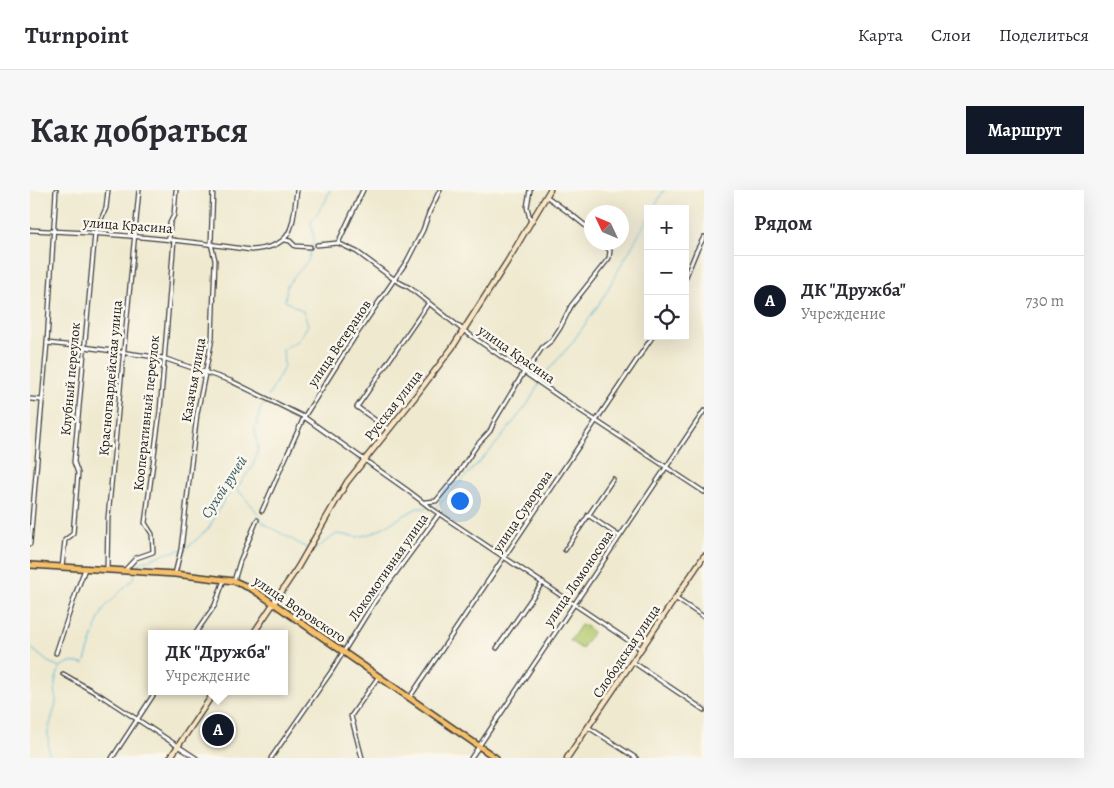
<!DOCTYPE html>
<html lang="ru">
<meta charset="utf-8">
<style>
:root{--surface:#fff;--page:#f7f7f7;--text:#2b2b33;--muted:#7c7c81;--line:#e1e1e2;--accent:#111827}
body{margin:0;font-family:Alegreya,serif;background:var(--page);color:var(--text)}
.controls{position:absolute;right:15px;top:15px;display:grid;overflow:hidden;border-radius:0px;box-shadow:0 5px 20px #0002}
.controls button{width:45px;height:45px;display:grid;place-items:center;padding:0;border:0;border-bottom:1px solid var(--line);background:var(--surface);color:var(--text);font:25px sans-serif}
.compass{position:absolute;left:554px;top:15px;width:45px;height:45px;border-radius:50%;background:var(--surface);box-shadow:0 5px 20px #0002;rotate:314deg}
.you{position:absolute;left:429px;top:310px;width:18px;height:18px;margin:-12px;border:4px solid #fff;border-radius:50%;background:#1a73e8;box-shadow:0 0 0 8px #1a73e833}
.badge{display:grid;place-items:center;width:32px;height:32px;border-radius:50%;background:var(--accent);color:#fff;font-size:16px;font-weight:700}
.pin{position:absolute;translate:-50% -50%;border:2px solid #fff;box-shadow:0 1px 5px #0006}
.popup{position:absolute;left:118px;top:440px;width:140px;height:65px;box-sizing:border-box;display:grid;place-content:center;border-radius:0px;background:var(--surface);filter:drop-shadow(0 1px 4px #0005);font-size:16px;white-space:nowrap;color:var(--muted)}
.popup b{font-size:19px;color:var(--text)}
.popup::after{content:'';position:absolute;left:50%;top:100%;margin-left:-10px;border:10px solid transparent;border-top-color:var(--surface)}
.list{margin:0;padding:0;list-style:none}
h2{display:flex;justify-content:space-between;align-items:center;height:65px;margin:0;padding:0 20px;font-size:21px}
h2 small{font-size:16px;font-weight:400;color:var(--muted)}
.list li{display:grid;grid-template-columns:32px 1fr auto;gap:15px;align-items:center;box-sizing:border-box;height:90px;padding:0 20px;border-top:1px solid var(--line)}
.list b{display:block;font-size:19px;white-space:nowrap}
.list p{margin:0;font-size:16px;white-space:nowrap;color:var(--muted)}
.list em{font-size:16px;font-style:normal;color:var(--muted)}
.icon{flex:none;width:28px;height:28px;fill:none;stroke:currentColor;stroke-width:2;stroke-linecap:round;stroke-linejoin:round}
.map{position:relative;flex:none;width:674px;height:568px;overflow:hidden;border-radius:0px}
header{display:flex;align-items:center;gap:30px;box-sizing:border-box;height:70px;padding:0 25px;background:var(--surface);border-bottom:1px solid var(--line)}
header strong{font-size:24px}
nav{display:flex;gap:28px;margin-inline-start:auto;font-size:18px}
.intro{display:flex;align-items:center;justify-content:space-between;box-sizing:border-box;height:120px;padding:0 30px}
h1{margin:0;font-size:35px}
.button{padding:12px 22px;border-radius:0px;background:var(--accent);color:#fff;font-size:18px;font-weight:700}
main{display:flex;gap:30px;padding:0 30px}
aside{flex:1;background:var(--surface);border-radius:0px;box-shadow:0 5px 20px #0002}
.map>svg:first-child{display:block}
</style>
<header>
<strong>Turnpoint</strong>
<nav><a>Карта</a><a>Слои</a><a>Поделиться</a></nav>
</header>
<div class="intro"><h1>Как добраться</h1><a class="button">Маршрут</a></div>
<main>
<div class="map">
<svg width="674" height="568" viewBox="0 0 674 568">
<rect width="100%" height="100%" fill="#fbf7ec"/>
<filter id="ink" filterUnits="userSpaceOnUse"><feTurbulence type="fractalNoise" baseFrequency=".02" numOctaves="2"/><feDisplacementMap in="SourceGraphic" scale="10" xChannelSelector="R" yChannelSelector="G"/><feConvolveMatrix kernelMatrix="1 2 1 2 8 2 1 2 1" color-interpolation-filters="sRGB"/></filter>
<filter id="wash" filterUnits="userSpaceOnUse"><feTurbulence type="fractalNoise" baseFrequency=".0096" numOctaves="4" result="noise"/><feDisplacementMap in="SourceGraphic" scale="20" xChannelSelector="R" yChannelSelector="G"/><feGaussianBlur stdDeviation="1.12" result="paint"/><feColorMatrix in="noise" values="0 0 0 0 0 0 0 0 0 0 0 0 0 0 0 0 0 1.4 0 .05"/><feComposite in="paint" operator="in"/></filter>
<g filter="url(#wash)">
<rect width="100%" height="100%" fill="#efe9cf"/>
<path fill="#b4ca6e" stroke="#687345" d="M551,435H554L563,442L552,459L540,451Z"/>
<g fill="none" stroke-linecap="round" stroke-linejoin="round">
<g stroke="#58b7d7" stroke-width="1">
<path d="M623,19L634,0"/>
<path d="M238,207L254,177L253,159L269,150L278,135L273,121L255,111L257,95L278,71L284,49L281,32L295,12L300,0"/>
<path d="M207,299L224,318L233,333L277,358"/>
<path d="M402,318H406L466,254L497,215L515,184L542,153L571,111L618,28"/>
<path d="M280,360L282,361L307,344L328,347L343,343L387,318H398"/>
<path d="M107,379L110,373L131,365L157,358L179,338L195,308L207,298L223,276L228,259L225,240L230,220L236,210"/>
<path d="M0,457L18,472L30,477L25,492L26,513L18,542L19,568"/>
<path d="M30,477L40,472L54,474L68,431L74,418L102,390L105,385"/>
</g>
</g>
</g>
<g filter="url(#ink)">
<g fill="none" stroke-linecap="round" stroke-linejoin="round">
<defs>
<g id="street">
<path d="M500,0L497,17L501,33"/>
<path d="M516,6L542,25L562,41"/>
<path d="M0,40C74,43 148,49 221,60C265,57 262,37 267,0"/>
<path d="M139,49L140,33L144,25L146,0"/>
<path d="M255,50L260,51L265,56L280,57"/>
<path d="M308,53L333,0"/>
<path d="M287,55L308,53L327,62L365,90L380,98L433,140L530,207L674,302"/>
<path d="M655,89L666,62L674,47"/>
<path d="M17,153L54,157L133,168L201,191L274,227L377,300L402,319L611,459"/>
<path d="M0,209L12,210"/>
<path d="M359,240L327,217L398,114"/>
<path d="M395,312L406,311L425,288L447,255L460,241L465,230L494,182L498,179L512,158L522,150L530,138L541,116L579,68L580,61L573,52"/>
<path d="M232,321L274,227L324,148L377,71L393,40L399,23L410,0"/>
<path d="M558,325L589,346"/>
<path d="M0,354L17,153L26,0"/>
<path d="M535,360L583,289"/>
<path d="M32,377L35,350L43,344L48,283L44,272L65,43L76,18L78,0"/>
<path d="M77,379L78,328L109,0"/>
<path d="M95,380L106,368L123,362L122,344L115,333L130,221L144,50"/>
<path d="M145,384L151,359L167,224L182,149L185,70L181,54L183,0"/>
<path d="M204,391L210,371L227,330"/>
<path d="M645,408L674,427"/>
<path d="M165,444L185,415L194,390"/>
<path d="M467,458L513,392"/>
<path d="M26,463L47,400L55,379"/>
<path d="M603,472L674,520"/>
<path d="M33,484L73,507L166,568"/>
<path d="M380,507L623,146"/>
<path d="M558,537L606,568"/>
<path d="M82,568L126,501"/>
<path d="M241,568L301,482L345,411L409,324"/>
<path d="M332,568L321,526L349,486"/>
<path d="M441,568L674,221"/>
</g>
<g id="secondary">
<path d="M223,444L268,377L317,292L385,207L422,158L477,72L520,0"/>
<path d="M140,568L185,501"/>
<path d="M537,568L674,366"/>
</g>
<path id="primary" d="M0,375L145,384L204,391L222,399L243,413L466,568"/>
</defs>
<use href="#street" stroke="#3c3b37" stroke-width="5.5"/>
<use href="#secondary" stroke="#3c3b37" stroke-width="7"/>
<use href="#primary" stroke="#3c3b37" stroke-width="8"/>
<use href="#street" stroke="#fff" stroke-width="3"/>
<use href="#secondary" stroke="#fbe6c4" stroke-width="4.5"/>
<use href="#primary" stroke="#f6c06b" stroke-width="5"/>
</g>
</g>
<g text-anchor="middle" stroke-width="5" stroke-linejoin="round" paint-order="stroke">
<g font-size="14" fill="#1c1c1c" stroke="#fbf7ec">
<text transform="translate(98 35) rotate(4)" y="5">улица Красина</text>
<text transform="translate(309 153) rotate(-56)" y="5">улица Ветеранов</text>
<text transform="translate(487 164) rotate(35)" y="5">улица Красина</text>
<text transform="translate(80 188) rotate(-85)" y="5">Красногвардейская улица</text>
<text transform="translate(40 189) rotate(-85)" y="5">Клубный переулок</text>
<text transform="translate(163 190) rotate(-80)" y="5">Казачья улица</text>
<text transform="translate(363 215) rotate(-52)" y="5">Русская улица</text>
<text transform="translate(116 223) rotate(-84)" y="5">Кооперативный переулок</text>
<text transform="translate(492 321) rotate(-56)" y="5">улица Суворова</text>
<text transform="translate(358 377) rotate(-55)" y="5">Локомотивная улица</text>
<text transform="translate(548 388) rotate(-56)" y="5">улица Ломоносова</text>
<text transform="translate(270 419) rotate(34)" y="5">улица Воровского</text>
<text transform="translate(596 461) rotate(-56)" y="5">Слободская улица</text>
</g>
<g font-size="15" font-style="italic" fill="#345a67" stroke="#fbf7ec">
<text transform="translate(194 297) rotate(-57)" y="5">Сухой ручей</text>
</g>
</g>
</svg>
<div class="controls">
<button>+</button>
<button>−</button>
<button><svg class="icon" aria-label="locate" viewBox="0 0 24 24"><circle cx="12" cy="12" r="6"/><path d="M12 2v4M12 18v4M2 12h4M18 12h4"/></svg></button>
</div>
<svg class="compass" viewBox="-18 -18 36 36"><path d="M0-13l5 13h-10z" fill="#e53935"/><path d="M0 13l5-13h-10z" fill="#7c7c81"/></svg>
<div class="you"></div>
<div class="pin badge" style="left:188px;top:540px">A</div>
<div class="popup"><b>ДК &quot;Дружба&quot;</b>Учреждение</div>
</div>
<aside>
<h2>Рядом<small></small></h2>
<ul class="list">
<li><span class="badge">A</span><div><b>ДК &quot;Дружба&quot;</b><p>Учреждение</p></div><em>730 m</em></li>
</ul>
</aside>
</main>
